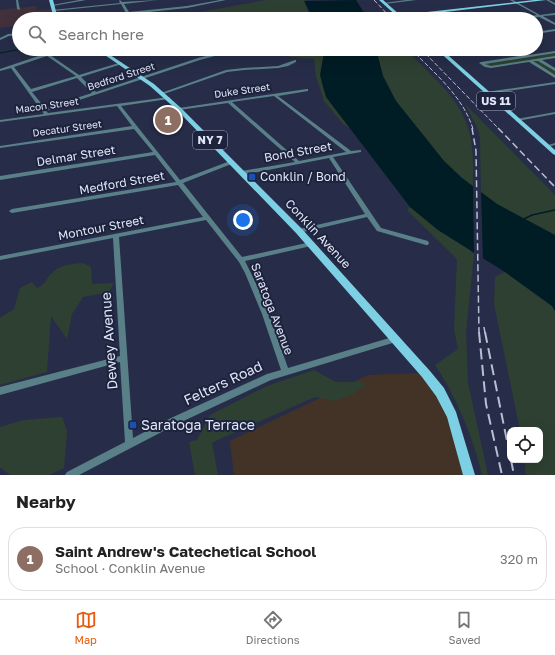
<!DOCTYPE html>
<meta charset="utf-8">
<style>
:root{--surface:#fff;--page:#f2f2f2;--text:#222;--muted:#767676;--line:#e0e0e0;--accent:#ea580c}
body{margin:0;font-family:"Golos Text",sans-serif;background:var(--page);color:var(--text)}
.controls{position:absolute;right:12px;bottom:12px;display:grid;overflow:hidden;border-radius:8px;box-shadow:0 4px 16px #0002}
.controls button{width:36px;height:36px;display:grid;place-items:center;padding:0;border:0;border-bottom:1px solid var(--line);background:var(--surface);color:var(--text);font:20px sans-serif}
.you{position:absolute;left:243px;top:220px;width:14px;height:14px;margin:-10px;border:3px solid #fff;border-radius:50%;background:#1a73e8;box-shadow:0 0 0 6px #1a73e833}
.badge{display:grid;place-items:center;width:26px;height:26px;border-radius:50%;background:var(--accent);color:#fff;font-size:13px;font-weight:700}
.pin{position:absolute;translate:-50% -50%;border:2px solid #fff;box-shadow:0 1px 4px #0006}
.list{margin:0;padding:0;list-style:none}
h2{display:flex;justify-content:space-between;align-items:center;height:52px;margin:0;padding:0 16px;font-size:17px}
h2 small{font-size:13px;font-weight:400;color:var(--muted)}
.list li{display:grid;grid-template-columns:26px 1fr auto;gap:12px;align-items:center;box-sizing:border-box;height:64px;margin:0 8px 8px;padding:0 8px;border:1px solid var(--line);border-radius:16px}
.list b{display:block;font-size:15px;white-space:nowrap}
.list p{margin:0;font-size:13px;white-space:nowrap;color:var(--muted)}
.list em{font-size:13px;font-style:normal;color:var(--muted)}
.icon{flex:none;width:22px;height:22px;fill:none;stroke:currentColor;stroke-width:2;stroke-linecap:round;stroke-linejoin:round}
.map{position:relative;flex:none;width:555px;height:475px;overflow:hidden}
.search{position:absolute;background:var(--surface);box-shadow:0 4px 16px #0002;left:12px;right:12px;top:12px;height:44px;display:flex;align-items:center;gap:10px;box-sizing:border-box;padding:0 14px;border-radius:22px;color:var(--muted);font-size:15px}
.sheet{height:124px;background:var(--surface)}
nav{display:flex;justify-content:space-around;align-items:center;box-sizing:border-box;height:56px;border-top:1px solid var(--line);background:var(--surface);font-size:11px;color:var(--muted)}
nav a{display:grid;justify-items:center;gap:2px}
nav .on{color:var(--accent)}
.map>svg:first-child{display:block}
</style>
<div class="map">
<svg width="555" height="475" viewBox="0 0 555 475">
<rect width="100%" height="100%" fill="#272d48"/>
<path fill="#433327" d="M420,373L433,390L443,408L451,428L463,475H234L230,441L368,375Z"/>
<path fill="#42313b" d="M36,6V10L51,9V12L36,14L37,19H19V25L0,28V10Z"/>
<g fill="#2e4031">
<path d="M267,0H305L307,9L313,19H160Z"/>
<path d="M290,49H323C325,57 321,65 321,74C320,95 338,112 350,128L344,125L324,101L316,76L314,59L290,57L287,53Z"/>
<path d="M376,49H406C428,74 458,95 468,128C474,147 473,167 473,187L462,178L444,161L396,101L383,76Z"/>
<path d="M555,52V57L540,60L555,70V77L530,61L491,67H487L482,63Z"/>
<path d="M465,104L555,195V235L497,204L481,192L480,138L478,129Z"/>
<path d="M410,207L438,230L467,248L474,254L466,332L468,383L488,475H482C474,439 456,396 435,365L458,349L454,329L457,259L407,210Z"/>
<path d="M83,263L91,267L92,284L114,283L109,292L83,297L72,314L67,339L51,316L47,372L0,385V318L14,309L20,288L32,282L37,288C49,282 44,280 52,273C61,264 72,264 83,263Z"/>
<path d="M505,272L552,306L555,311V475H526L524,460H540V430H520L494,304L495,277Z"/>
<path d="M314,370L336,382H362L366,384L352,395L335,401L315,397L224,437L212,443L218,475H195L189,442L197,440L210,415L267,386Z"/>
<path d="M62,417L67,431L64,468L49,475H10L0,467V427L24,420Z"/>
</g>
<g fill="#001c25">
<path d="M356,0L368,19H313L304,1Z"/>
<path d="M323,49H376L383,76L396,101L444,161L462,178L497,204L555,235V311L552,306L505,272L438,230L410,207L326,97L320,75L324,53Z"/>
</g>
<path fill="#272d48" d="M473,184L481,190L483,260L474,254Z"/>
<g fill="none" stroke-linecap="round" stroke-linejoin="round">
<path stroke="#001c25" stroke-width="1" d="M0,53L22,49"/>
<path stroke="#001c25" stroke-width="1.5" d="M524,219L532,215L555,210"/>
<g fill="#598089" fill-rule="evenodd">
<path d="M16,0H18L20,10L17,9Z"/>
<path d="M79,0H86L53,6L52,5Z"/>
<path d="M120,0L122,2L158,0L124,4L129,12L187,6L220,0H226L187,8L130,14L134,19H130L127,14L83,19H72L126,13L121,4L54,11L52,10L120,3L119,1Z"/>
<path d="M406,0H416L385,4L384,3Z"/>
<path d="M510,0H513L540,15L555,13V15L543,16L555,23V25L539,17L519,19H509L537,15Z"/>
<path d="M546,0H549L555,3V5Z"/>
<path d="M555,29V31L536,34V32Z"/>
<path d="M19,33V35L9,36L0,40V38L8,34Z"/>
<path d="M59,49H65L50,55L79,75L122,62V64L81,77L96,92L198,58L226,51V53L200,60L46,111L48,113L169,97L170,98L168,99L121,106L180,180L230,161H234V163L183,183L242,257L311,242H313L314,244L311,246L245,261L264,300L288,368L396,336L399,337L400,339L399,341L271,380L177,424L79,475H65L67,472L125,442L120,362L0,395V387L120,356L113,238L0,260V256L203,217L178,185L12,213L10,212L9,211L12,209L176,182L155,155L0,180V176L153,152L134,129L0,148V146L132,126L117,106L0,122V120L44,114L11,68L0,71V69ZM47,56L76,76L31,89L14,67ZM77,78L92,93L45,108L32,92ZM206,220L239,262L245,273L262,314L281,370L267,374L171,418L133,438L119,237Z"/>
<path d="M115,49H123L103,53L101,52Z"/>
<path d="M164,49H168L176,54L173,55Z"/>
<path d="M515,49H519L529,55L555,51V53L485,64L491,66L555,56V58L542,60L555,68V71L538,61H533L555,75V78L529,62L491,68L485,67L479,63L481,62L525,55Z"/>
<path d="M295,60H296V62L288,66L278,68L244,70L227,72L164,94L161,93L226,70L244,68L278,66Z"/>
<path d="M555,82V84L487,94L485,93L487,92Z"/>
<path d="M307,89H308V91L278,96L351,151L361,150V152L333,157L381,228L428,241L429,243L428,245H426L377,231L367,217L299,233L297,232L296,231L299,229L365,214L329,158L242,175L240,174L239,173L242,171L295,162L228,103L179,110L177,109L179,108ZM274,96L346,152L299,161L232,102Z"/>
<path d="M555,112V114L517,121L515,120L517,119Z"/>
<path d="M555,143V145L547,147L545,146Z"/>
</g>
<g fill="#7dd0e4" fill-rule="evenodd">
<path d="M49,0H53L58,19H54Z"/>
<path d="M379,0H383L400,15L534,0H546L403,17L405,19H400Z"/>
<path d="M96,49H101L154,84L181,108L302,229L430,371L444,388L456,412L475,475H463L447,417L436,396L422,377L296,233L177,110L150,86Z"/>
<path d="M436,49H441L555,150V155L553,154Z"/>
</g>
<g stroke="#b9bfd3" stroke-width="1" stroke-dasharray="4.5 2" stroke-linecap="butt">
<path d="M374,0L392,19"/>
<path d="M411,49C434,73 463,96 473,129"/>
<path d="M421,49L499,129"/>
</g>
<g stroke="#b9bfd3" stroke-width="1.5" stroke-dasharray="7 3.5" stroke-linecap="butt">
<path d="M472,128L476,151L479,333"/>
<path d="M498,128L555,187"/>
<path d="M484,327L485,333"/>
</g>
<g stroke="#b9bfd3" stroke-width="2" stroke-dasharray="11 5.5" stroke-linecap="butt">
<path d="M479,332L486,404L502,475"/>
<path d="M485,332L510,456"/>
<path d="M511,460L514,475"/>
</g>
</g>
<g fill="#1a4fb4" stroke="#1d233d" stroke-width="1.5">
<rect x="248" y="173" width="8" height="8" rx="2"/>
<rect x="129" y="421" width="8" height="8" rx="2"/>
</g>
<g text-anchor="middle" stroke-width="4" stroke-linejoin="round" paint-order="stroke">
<g font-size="10" fill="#e0e5f7" stroke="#1d233d">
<text transform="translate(121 76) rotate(-18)" y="4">Bedford Street</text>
<text transform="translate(242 90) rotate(-8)" y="4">Duke Street</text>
<text transform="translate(47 105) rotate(-8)" y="4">Macon Street</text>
<text transform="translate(67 128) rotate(-8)" y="4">Decatur Street</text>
</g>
<g fill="#1d233d" stroke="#a6abbf" stroke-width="1">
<rect x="477" y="92" width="38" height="18" rx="3"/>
<rect x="193" y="131" width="34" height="18" rx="3"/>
</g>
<g font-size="11" font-weight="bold" fill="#e0e5f7">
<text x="496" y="105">US 11</text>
<text x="210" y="144">NY 7</text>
</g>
<g font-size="12" fill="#e0e5f7" stroke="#1d233d">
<text transform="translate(298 152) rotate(-10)" y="4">Bond Street</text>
<text transform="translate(76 156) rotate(-9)" y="4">Delmar Street</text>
<text transform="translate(122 183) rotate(-10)" y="4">Medford Street</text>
<text transform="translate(101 228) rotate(-11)" y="4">Montour Street</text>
<text transform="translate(318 234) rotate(47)" y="4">Conklin Avenue</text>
<text transform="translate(272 309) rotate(69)" y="4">Saratoga Avenue</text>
</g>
<g font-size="12" fill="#e0e5f7" stroke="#1d233d" text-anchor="start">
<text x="260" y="181">Conklin / Bond</text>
</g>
<g font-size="14" fill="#e0e5f7" stroke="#1d233d">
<text transform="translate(109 341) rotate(-94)" y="5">Dewey Avenue</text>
<text transform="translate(223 383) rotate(-25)" y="5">Felters Road</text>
</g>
<g font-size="14" fill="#e0e5f7" stroke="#1d233d" text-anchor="start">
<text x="141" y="430">Saratoga Terrace</text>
</g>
</g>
</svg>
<div class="controls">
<button><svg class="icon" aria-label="locate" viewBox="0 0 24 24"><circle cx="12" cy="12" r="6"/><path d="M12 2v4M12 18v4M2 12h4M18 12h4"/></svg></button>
</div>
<div class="you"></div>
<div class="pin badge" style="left:168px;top:120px;background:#8d6e63">1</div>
<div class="search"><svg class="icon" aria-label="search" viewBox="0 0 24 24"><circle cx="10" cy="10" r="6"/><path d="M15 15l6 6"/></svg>Search here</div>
</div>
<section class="sheet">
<h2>Nearby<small></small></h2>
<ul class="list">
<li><span class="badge" style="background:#8d6e63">1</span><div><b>Saint Andrew's Catechetical School</b><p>School · Conklin Avenue</p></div><em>320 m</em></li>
</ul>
</section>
<nav>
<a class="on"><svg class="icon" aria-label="map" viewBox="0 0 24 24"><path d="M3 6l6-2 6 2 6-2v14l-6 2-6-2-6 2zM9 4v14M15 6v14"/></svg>Map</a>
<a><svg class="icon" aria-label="directions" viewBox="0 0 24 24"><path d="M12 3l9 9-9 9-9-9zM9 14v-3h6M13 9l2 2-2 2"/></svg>Directions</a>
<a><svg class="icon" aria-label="saved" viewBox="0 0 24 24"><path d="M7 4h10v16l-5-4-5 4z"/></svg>Saved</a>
</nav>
